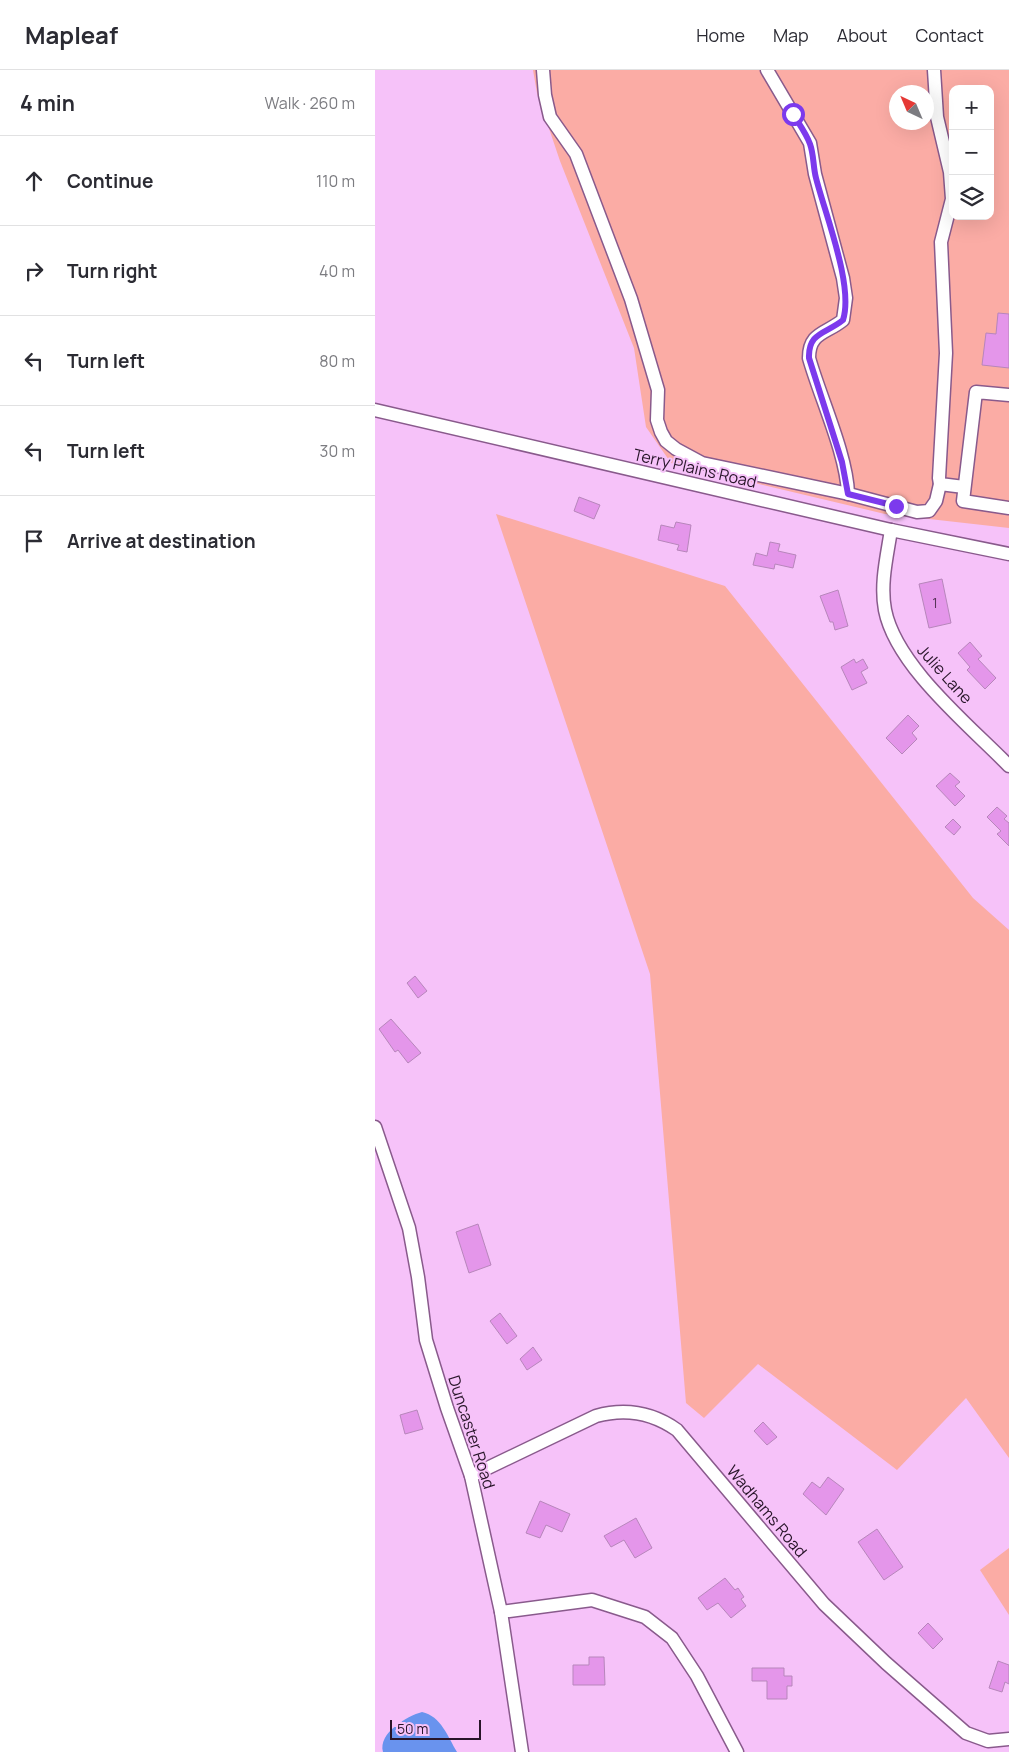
<!DOCTYPE html>
<meta charset="utf-8">
<style>
:root{--surface:#fff;--page:#f7f7f7;--text:#2b2b33;--muted:#7c7c81;--line:#e1e1e2}
body{margin:0;font-family:Manrope,sans-serif;background:var(--page);color:var(--text)}
.controls{position:absolute;right:15px;top:15px;display:grid;overflow:hidden;border-radius:10px;box-shadow:0 5px 20px #0002}
.controls button{width:45px;height:45px;display:grid;place-items:center;padding:0;border:0;border-bottom:1px solid var(--line);background:var(--surface);color:var(--text);font:25px sans-serif}
.compass{position:absolute;left:514px;top:15px;width:45px;height:45px;border-radius:50%;background:var(--surface);box-shadow:0 5px 20px #0002;rotate:316deg}
.scale{position:absolute;left:15px;bottom:12px;width:91px;box-sizing:border-box;padding-left:5px;border:2px solid #281529;border-top:0;font-size:14px;line-height:18px;white-space:nowrap;color:#281529;-webkit-text-stroke:4px #f6c2f9;paint-order:stroke}
.stop{position:absolute;width:15px;height:15px;margin:-11px;border:4px solid #7c3aed;border-radius:50%;background:#fff}
.stop.end{background:#7c3aed;border-color:#fff;box-shadow:0 1px 5px #0008}
.list{margin:0;padding:0;list-style:none}
h2{display:flex;justify-content:space-between;align-items:center;height:65px;margin:0;padding:0 20px;font-size:21px}
h2 small{font-size:16px;font-weight:400;color:var(--muted)}
.list li{display:grid;grid-template-columns:32px 1fr auto;gap:15px;align-items:center;box-sizing:border-box;height:90px;padding:0 20px;border-top:1px solid var(--line)}
.list b{display:block;font-size:19px;white-space:nowrap}
.list em{font-size:16px;font-style:normal;color:var(--muted)}
.icon{flex:none;width:28px;height:28px;fill:none;stroke:currentColor;stroke-width:2;stroke-linecap:round;stroke-linejoin:round}
.map{position:relative;flex:none;width:634px;height:1682px;overflow:hidden}
header{display:flex;align-items:center;gap:30px;box-sizing:border-box;height:70px;padding:0 25px;background:var(--surface);border-bottom:1px solid var(--line)}
header strong{font-size:24px}
nav{display:flex;gap:28px;margin-inline-start:auto;font-size:18px}
main{display:flex}
aside{flex:1;background:var(--surface)}
.map>svg:first-child{display:block}
</style>
<header>
<strong>Mapleaf</strong>
<nav><a>Home</a><a>Map</a><a>About</a><a>Contact</a></nav>
</header>
<main>
<aside>
<h2>4 min<small>Walk · 260 m</small></h2>
<ul class="list">
<li><svg class="icon" aria-label="ahead" viewBox="0 0 24 24"><path d="M12 20V5M6 11l6-6 6 6"/></svg><div><b>Continue</b></div><em>110 m</em></li>
<li><svg class="icon" aria-label="right" viewBox="0 0 24 24"><path d="M7 20v-9h11M14 6l5 5-5 5"/></svg><div><b>Turn right</b></div><em>40 m</em></li>
<li><svg class="icon" aria-label="left" viewBox="0 0 24 24"><path d="M17 20v-9H6M10 6l-5 5 5 5"/></svg><div><b>Turn left</b></div><em>80 m</em></li>
<li><svg class="icon" aria-label="left" viewBox="0 0 24 24"><path d="M17 20v-9H6M10 6l-5 5 5 5"/></svg><div><b>Turn left</b></div><em>30 m</em></li>
<li><svg class="icon" aria-label="arrive" viewBox="0 0 24 24"><path d="M6 21V4h12l-3 4 3 4H6"/></svg><div><b>Arrive at destination</b></div></li>
</ul>
</aside>
<div class="map">
<svg width="634" height="1682" viewBox="0 0 634 1682">
<rect width="100%" height="100%" fill="#f6c2f9"/>
<g fill="#fbaca5" fill-rule="evenodd">
<path d="M158,0H634V458L510,444L296,393L271,357L259,278L185,91L162,23ZM578,19H615V146H578ZM522,22H552V52H522Z"/>
<path d="M121,444L350,516L598,828L634,860V1388L591,1328L522,1400L383,1294L329,1348L311,1333L275,904Z"/>
<path d="M634,1478V1545L605,1500Z"/>
</g>
<path fill="#6993ee" d="M47,1642C66,1646 73,1667 82,1682H8C3,1663 32,1646 47,1642Z"/>
<g fill="#e496ea" stroke="#b786bb">
<path d="M623,243L634,244V298L607,295L611,263L621,264Z"/>
<path d="M204,427L225,435L219,449L199,441Z"/>
<path d="M301,452L316,455L312,482L302,480L304,475L283,470L286,455L299,458Z"/>
<path d="M395,472L405,474L403,481L421,485L418,498L400,494L399,499L378,495L381,483L392,486Z"/>
<path d="M567,509L576,553L554,558L544,514Z"/>
<path d="M463,520L473,556L460,560L458,552H455L445,526Z"/>
<path d="M595,572L607,586L603,589L621,608L610,619L592,600L595,597L583,583Z"/>
<path d="M479,589L481,593L488,589L493,598L486,602L492,613L477,620L466,597Z"/>
<path d="M533,645L544,656L537,663L542,669L527,684L511,668Z"/>
<path d="M575,703L585,712L580,716L590,726L580,736L561,716Z"/>
<path d="M622,737L632,746L629,749L634,753V776L622,764L626,761L612,747Z"/>
<path d="M578,749L586,757L579,765L570,757Z"/>
<path d="M40,906L52,921L43,928L32,913Z"/>
<path d="M16,949L46,983L33,993L23,980L20,982L4,959Z"/>
<path d="M103,1154L116,1195L94,1203L81,1162Z"/>
<path d="M125,1243L142,1266L132,1274L115,1251Z"/>
<path d="M158,1277L167,1290L152,1300L145,1289Z"/>
<path d="M42,1340L48,1359L30,1364L25,1345Z"/>
<path d="M388,1352L402,1367L392,1375L379,1361Z"/>
<path d="M453,1407L469,1419L451,1445L428,1424L437,1412L445,1418Z"/>
<path d="M165,1431L195,1444L187,1462L171,1455L165,1468L151,1463Z"/>
<path d="M261,1448L277,1478L260,1488L249,1470L236,1477L229,1466Z"/>
<path d="M502,1459L528,1497L509,1510L483,1472Z"/>
<path d="M350,1508L360,1520L363,1518L369,1527L366,1529L371,1536L356,1548L343,1533L332,1540L323,1528Z"/>
<path d="M553,1553L568,1569L558,1579L543,1563Z"/>
<path d="M214,1587H229L230,1615H198V1595H214Z"/>
<path d="M623,1591L634,1595V1614L630,1612L627,1622L614,1618Z"/>
<path d="M377,1598H409V1606H417V1616H412V1629H392V1611H377Z"/>
</g>
<g fill="none" stroke-linecap="round" stroke-linejoin="round">
<defs>
<g id="minor">
<path d="M168,0L170,25L175,47L201,84L256,229L283,320L282,350L286,362L291,371L301,379L327,393L474,424L542,442L554,441L561,431L565,414"/>
<path d="M392,0L435,73L440,104L468,208L471,228L468,250C451,264 434,262 434,288C445,327 472,385 473,424"/>
<path d="M559,0L562,47L575,102L577,129L566,172L571,283L564,408L565,414L589,417"/>
<path d="M634,325L601,322L588,431L634,438"/>
<path d="M0,340L516,460L634,484"/>
<path d="M516,460C512,486 505,514 510,540C521,596 594,655 634,696"/>
<path d="M0,1057L34,1158L43,1207L51,1270L72,1338L96,1406L126,1542L147,1682"/>
<path d="M96,1406L221,1346C250,1338 278,1343 302,1360L449,1534L511,1593L591,1663L613,1671L634,1669"/>
<path d="M126,1542L217,1530L270,1547L297,1568L322,1606L362,1682"/>
</g>
</defs>
<use href="#minor" stroke="#895a8c" stroke-width="15"/>
<use href="#minor" stroke="#fff" stroke-width="12"/>
</g>
<g fill="none" stroke-linecap="round" stroke-linejoin="round">
<path stroke="#7c3aed" stroke-width="6" d="M418,44C424,54 431,63 435,74C439,85 438,97 441,108C450,144 479,216 468,250C451,264 433,262 434,288L467,392L473,424L521,436"/>
</g>
<g text-anchor="middle" stroke-width="4" stroke-linejoin="round" paint-order="stroke">
<g font-size="14" fill="#573559">
<text x="560" y="538">1</text>
</g>
<g font-size="16" fill="#281529" stroke="#f6c2f9">
<text transform="translate(320 398) rotate(13)" y="6">Terry Plains Road</text>
<text transform="translate(570 604) rotate(48)" y="6">Julie Lane</text>
<text transform="translate(97 1362) rotate(72)" y="6">Duncaster Road</text>
<text transform="translate(392 1441) rotate(50)" y="6">Wadhams Road</text>
</g>
</g>
</svg>
<div class="controls">
<button>+</button>
<button>−</button>
<button><svg class="icon" aria-label="layers" viewBox="0 0 24 24"><path d="M12 4l9 5-9 5-9-5zM3 14l9 5 9-5"/></svg></button>
</div>
<svg class="compass" viewBox="-18 -18 36 36"><path d="M0-13l5 13h-10z" fill="#e53935"/><path d="M0 13l5-13h-10z" fill="#7c7c81"/></svg>
<div class="scale">50 m</div>
<div class="stop" style="left:418px;top:44px"></div>
<div class="stop end" style="left:521px;top:436px"></div>
</div>
</main>
